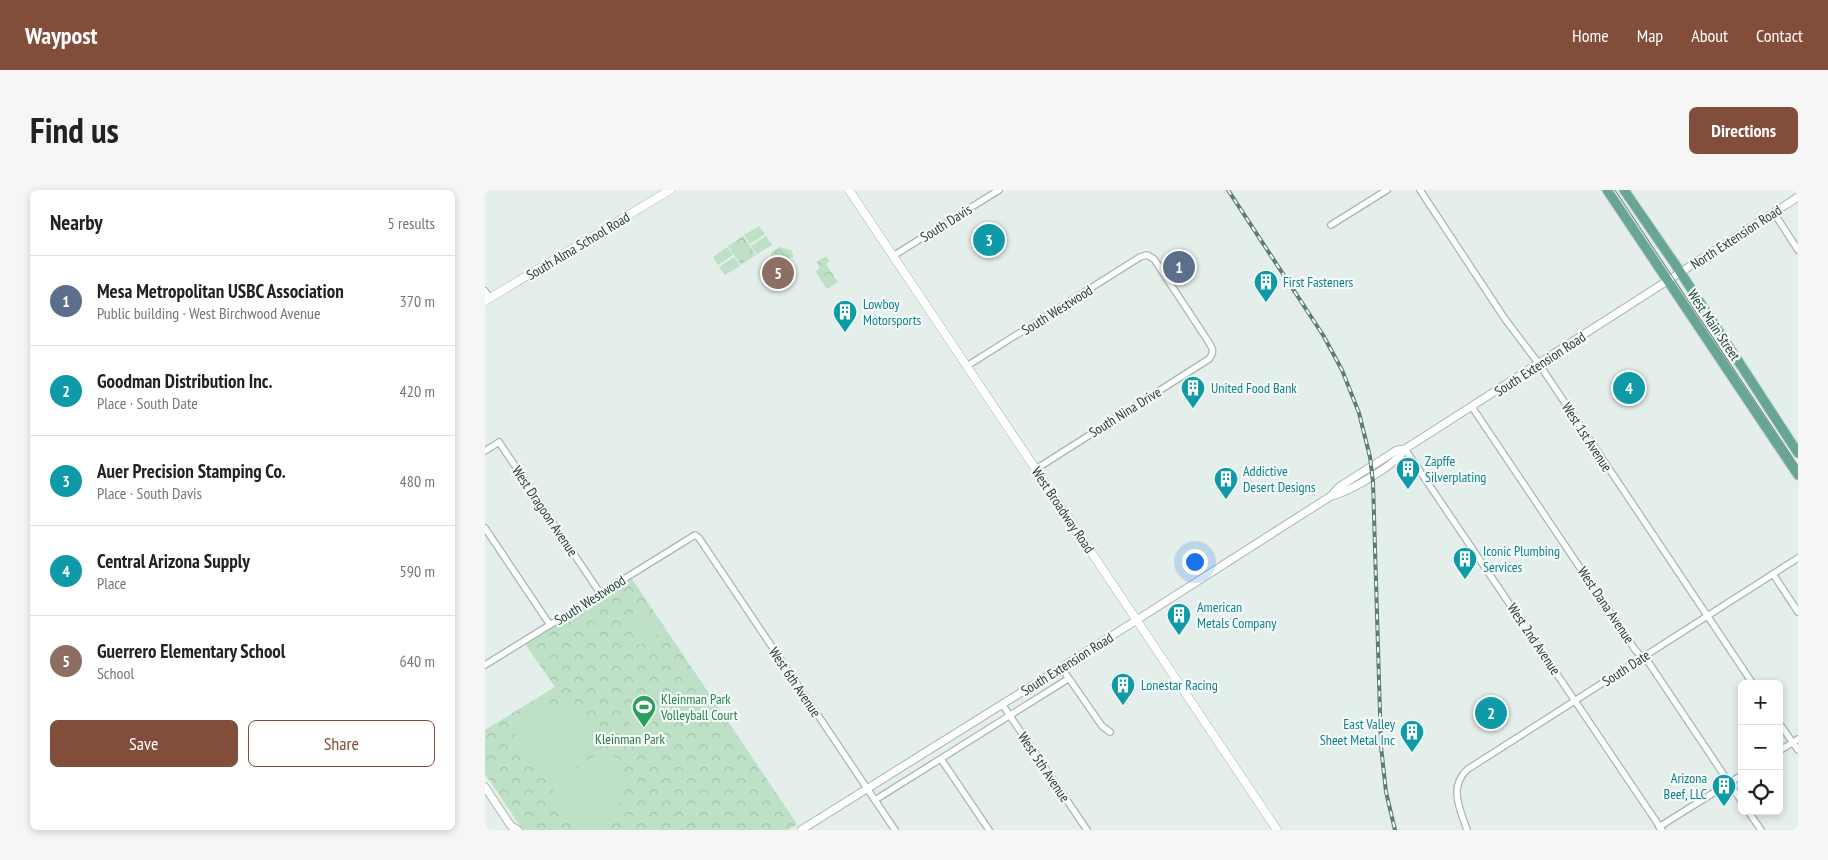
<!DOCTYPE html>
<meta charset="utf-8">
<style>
:root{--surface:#fff;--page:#f6f6f6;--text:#222;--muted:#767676;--line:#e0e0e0;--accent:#824d3b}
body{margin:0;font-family:"PT Sans Narrow",sans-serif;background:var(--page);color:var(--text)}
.controls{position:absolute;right:15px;bottom:15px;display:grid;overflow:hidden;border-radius:8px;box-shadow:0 2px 8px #0003}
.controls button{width:45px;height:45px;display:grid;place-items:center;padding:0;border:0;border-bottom:1px solid var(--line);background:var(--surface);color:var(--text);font:25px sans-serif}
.you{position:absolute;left:709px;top:371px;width:18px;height:18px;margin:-12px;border:4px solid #fff;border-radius:50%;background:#1a73e8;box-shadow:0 0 0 8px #1a73e833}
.badge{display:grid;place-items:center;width:32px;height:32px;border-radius:50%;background:var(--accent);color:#fff;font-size:16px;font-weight:700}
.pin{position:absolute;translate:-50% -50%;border:2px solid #fff;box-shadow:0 1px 5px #0006}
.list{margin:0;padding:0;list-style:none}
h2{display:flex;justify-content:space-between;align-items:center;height:65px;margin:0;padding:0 20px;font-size:21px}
h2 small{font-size:16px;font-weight:400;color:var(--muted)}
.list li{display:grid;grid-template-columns:32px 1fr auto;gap:15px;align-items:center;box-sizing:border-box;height:90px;padding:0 20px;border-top:1px solid var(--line)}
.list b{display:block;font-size:19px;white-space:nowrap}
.list p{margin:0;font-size:16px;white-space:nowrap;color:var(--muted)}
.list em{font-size:16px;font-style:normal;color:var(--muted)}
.actions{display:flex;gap:10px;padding:15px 20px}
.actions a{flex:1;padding:11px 0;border:1px solid var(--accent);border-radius:8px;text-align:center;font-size:18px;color:var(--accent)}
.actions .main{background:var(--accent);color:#fff}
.icon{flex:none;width:28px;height:28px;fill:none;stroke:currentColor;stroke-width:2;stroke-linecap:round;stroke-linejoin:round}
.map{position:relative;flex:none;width:1313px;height:640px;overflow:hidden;border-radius:8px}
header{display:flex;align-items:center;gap:30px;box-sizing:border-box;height:70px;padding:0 25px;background:var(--accent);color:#fff}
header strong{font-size:24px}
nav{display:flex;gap:28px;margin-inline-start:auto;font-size:18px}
.intro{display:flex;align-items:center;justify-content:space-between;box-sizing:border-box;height:120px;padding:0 30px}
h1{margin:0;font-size:35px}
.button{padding:12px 22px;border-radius:8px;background:var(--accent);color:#fff;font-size:18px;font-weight:700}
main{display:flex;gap:30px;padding:0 30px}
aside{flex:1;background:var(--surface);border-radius:8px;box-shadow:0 2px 8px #0003}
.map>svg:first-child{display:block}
</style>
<header>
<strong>Waypost</strong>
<nav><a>Home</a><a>Map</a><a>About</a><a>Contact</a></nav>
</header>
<div class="intro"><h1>Find us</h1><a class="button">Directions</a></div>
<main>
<aside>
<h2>Nearby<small>5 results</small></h2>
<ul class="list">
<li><span class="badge" style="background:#5c6f8a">1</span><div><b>Mesa Metropolitan USBC Association</b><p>Public building · West Birchwood Avenue</p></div><em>370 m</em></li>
<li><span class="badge" style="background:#0f9aa8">2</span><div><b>Goodman Distribution Inc.</b><p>Place · South Date</p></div><em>420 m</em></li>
<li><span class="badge" style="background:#0f9aa8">3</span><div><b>Auer Precision Stamping Co.</b><p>Place · South Davis</p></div><em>480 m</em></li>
<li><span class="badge" style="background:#0f9aa8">4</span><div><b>Central Arizona Supply</b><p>Place</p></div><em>590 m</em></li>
<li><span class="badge" style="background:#8d6e63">5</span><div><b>Guerrero Elementary School</b><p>School</p></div><em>640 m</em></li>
</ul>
<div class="actions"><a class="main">Save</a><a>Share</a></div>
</aside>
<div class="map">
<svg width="1313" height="640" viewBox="0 0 1313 640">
<defs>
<pattern id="forest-crowns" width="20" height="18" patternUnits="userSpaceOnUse" patternTransform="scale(1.25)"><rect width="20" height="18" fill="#bde0c7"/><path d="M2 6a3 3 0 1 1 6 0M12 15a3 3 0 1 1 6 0" fill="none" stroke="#a2c1ac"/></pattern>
</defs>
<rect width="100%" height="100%" fill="#e4eeea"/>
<g fill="url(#forest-crowns)">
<path d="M258,46L271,65L256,75L243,56Z"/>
<path d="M294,57L306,60L309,66L290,78L288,76L287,77L284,74L287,62Z"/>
<path d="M341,66L345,71L341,74L353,92L342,99L330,81L335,78L332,72Z"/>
<path d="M147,389L312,634L303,640H38L0,584V540L70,497L40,454Z"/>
</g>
<g fill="#bde0c7">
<path d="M274,36L280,44L265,54L259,45Z"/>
<path d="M281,46L287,55L272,64L266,56Z"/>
<path d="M242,57L248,65L233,75L228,67Z"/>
<path d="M249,67L255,76L240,85L234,77Z"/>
<path d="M159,421L173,444L155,455L140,433Z"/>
<path d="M155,515L180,551L164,562L139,525Z"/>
<path d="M65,517C90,520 104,528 118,549L64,586L57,584L23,532L39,521Z"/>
<path d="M124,557C144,587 140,611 121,640H96L68,600L69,593Z"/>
</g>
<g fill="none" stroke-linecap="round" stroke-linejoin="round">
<defs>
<g id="minor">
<path d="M935,0L1020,129L1054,174L1268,494"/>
<path d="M1289,23L1313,60"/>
<path d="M846,35L902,0"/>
<path d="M408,66L514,0"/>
<path d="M0,101L5,108"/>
<path d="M482,176L655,67L662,65L669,69L721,148C726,156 731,161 724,169L551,279"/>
<path d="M987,217L1151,461L1164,473L1257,612"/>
<path d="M920,259L1177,640"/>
<path d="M0,261L14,252L115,403"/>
<path d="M0,338L65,435"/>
<path d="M1288,384L1313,422"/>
<path d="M0,475L210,345L214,348L410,640"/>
<path d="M576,477L617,536L625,542"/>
<path d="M517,514L602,640"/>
<path d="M1294,533L1313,560"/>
<path d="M1294,561L1313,549"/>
<path d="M456,569L504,640"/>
<path d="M390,610L583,489"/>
<path d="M1263,621L1276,640"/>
<path d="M1174,637L1257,585"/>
<path d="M982,640C975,619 963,596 983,579L1313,368"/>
</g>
<g id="tertiary">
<path d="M846,306L854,297L912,260L920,259L1313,7"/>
<path d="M0,597L26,636L33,640"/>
<path d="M316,640L644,435L846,306C864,302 911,275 920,259"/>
</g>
<g id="secondary">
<path d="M364,0L792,640"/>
<path d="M0,111L185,0"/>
</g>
<g id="primary">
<path d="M1122,0L1313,285"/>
<path d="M1139,0L1190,74L1313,263"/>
</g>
</defs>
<use href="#minor" stroke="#a6b7b1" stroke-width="8"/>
<use href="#tertiary" stroke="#a6b7b1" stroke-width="9"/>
<use href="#secondary" stroke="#a2bbb2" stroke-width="9"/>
<use href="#primary" stroke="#c1cac8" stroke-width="11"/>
<use href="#minor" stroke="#fff" stroke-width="5.5"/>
<use href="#tertiary" stroke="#fff" stroke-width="7"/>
<use href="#secondary" stroke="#fff" stroke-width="8"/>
<use href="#primary" stroke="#67a596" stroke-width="9"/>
<path stroke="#5d7c74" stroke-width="1" d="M1130,0L1313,276"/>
<defs>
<path id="rail" d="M743,0L838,145L857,180L874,223L885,267L888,292L896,556L901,602L910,640"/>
</defs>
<use href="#rail" stroke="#5d7c74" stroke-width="4"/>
<use href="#rail" stroke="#f5faf8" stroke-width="2" stroke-dasharray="5.5" stroke-linecap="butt"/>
</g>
<defs>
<symbol id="building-pin" viewBox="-11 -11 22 30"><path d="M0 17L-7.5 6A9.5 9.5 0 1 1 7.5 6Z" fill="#0f9aa8" stroke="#f5faf8"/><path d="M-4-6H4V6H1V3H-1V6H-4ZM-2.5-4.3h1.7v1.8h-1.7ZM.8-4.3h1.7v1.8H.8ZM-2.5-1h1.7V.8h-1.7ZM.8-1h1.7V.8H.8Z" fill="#fff"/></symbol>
<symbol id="stadium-pin" viewBox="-11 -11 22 30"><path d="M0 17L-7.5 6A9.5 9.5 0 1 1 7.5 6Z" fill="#2e9e5b" stroke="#f5faf8"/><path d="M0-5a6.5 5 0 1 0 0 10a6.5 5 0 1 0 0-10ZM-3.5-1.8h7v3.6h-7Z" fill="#fff"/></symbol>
</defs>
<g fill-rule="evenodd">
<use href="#building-pin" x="767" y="78" width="28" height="38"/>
<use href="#building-pin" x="346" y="108" width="28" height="38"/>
<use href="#building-pin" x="694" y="184" width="28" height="38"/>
<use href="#building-pin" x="909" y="265" width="28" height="38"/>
<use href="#building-pin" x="727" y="275" width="28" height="38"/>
<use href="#building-pin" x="966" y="355" width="28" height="38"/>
<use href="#building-pin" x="680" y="411" width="28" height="38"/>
<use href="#building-pin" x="624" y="481" width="28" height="38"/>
<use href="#stadium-pin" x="145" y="503" width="28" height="38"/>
<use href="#building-pin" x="913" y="528" width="28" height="38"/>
<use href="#building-pin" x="1225" y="582" width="28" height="38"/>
</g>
<g text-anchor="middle" stroke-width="4.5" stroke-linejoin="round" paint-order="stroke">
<g font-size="14" fill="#234139" stroke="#f5faf8">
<text transform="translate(461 33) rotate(-32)" y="5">South Davis</text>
<text transform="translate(1251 47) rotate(-33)" y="5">North Extension Road</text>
<text transform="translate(93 56) rotate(-31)" y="5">South Alma School Road</text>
<text transform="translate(572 120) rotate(-32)" y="5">South Westwood</text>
<text transform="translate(1229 135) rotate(56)" y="5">West Main Street</text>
<text transform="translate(1055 174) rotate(-33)" y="5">South Extension Road</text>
<text transform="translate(640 222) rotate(-32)" y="5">South Nina Drive</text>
<text transform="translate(1102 247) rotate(57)" y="5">West 1st Avenue</text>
<text transform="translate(578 320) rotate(56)" y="5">West Broadway Road</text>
<text transform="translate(60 321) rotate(56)" y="5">West Dragoon Avenue</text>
<text transform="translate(105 410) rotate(-32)" y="5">South Westwood</text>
<text transform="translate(1121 415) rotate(56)" y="5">West Dana Avenue</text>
<text transform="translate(1049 449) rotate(56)" y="5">West 2nd Avenue</text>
<text transform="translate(582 474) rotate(-32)" y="5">South Extension Road</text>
<text transform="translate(1141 478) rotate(-33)" y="5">South Date</text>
<text transform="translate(310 492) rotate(56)" y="5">West 6th Avenue</text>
<text transform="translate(559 577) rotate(56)" y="5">West 5th Avenue</text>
</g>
<g font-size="14" fill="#0d838f" stroke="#f5faf8" text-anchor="start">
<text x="798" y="97">First Fasteners</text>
<text x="378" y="119">Lowboy<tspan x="378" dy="16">Motorsports</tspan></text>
<text x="726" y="203">United Food Bank</text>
<text x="940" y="276">Zapffe<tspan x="940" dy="16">Silverplating</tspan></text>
<text x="758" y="286">Addictive<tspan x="758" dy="16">Desert Designs</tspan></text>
<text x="998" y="366">Iconic Plumbing<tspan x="998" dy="16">Services</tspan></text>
<text x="712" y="422">American<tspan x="712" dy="16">Metals Company</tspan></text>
<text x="656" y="500">Lonestar Racing</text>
<text x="910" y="539" text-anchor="end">East Valley<tspan x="910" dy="16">Sheet Metal Inc</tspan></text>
<text x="1222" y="593" text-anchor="end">Arizona<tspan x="1222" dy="16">Beef, LLC</tspan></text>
</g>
<g font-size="14" fill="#27864d" stroke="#f5faf8" text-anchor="start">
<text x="176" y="514">Kleinman Park<tspan x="176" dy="16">Volleyball Court</tspan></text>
</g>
<g font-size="14" fill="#2b7a4a" stroke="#f5faf8">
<text x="145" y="554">Kleinman Park</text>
</g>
</g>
</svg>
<div class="controls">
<button>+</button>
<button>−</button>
<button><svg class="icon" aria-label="locate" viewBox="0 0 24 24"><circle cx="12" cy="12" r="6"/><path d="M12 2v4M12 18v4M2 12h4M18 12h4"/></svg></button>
</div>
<div class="you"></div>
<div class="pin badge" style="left:694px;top:77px;background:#5c6f8a">1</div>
<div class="pin badge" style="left:1006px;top:523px;background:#0f9aa8">2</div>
<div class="pin badge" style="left:504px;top:50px;background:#0f9aa8">3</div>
<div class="pin badge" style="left:1144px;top:198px;background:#0f9aa8">4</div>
<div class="pin badge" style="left:293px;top:83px;background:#8d6e63">5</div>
</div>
</main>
